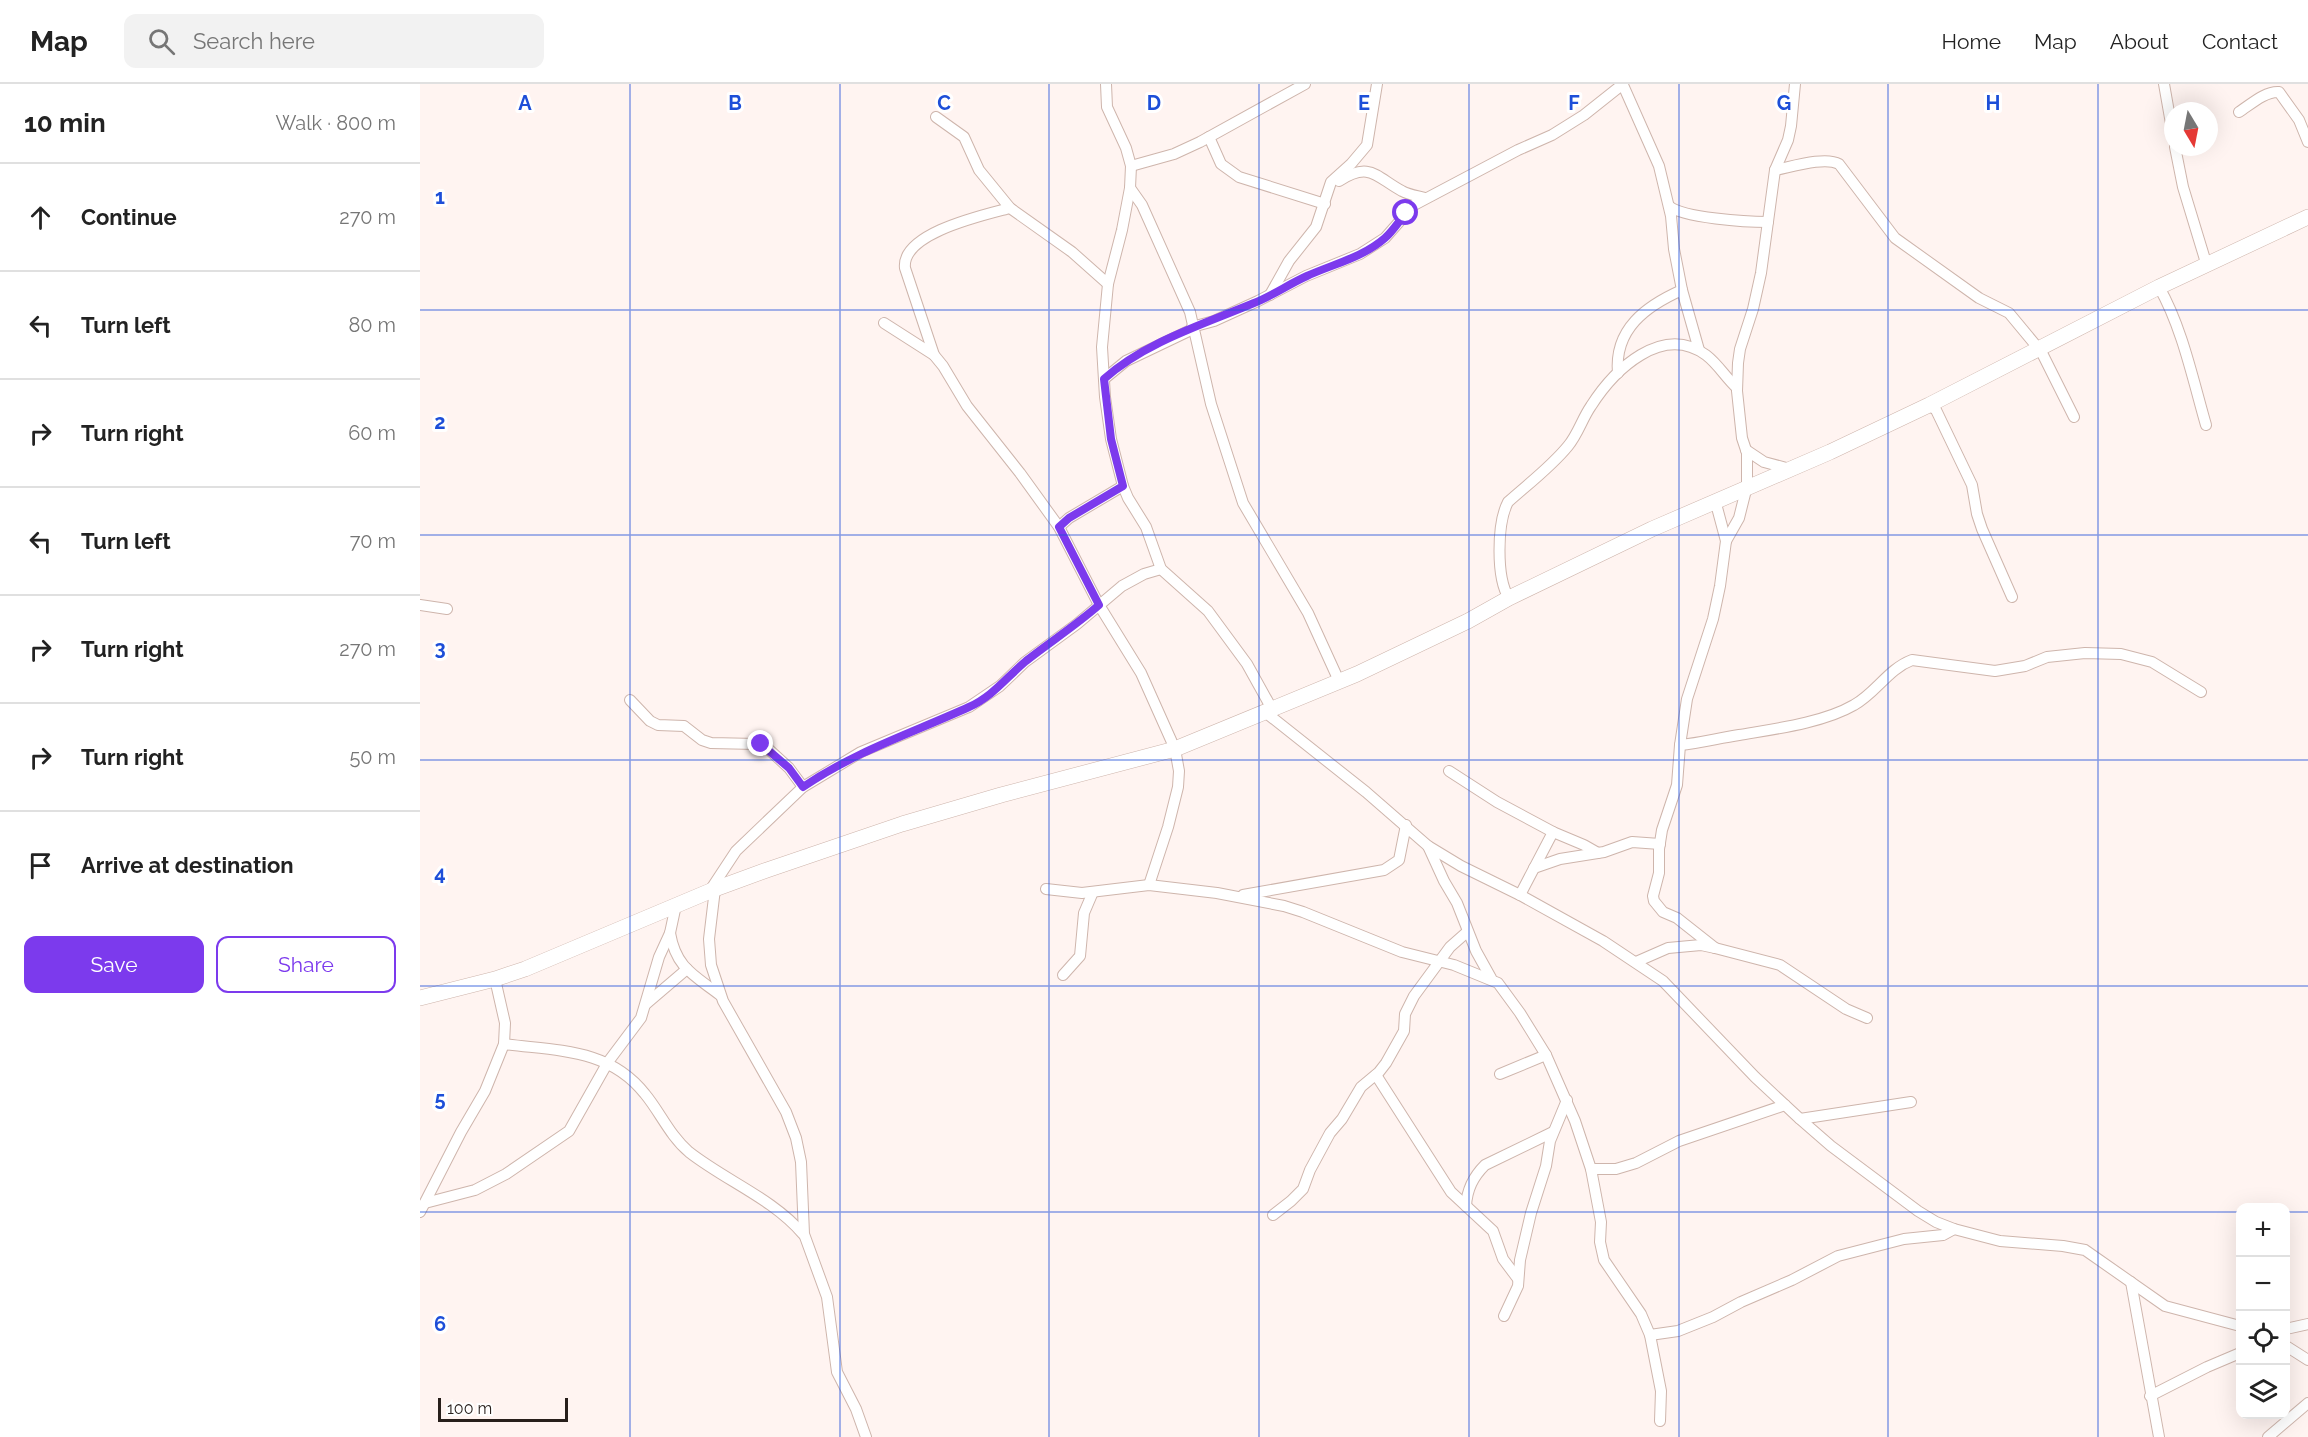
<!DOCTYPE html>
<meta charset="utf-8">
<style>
:root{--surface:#fff;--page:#f2f2f2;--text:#222;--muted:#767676;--line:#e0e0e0;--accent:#7c3aed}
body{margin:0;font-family:Raleway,sans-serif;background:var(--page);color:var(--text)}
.controls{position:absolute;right:18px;bottom:18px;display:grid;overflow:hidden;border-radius:12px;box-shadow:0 6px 24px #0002}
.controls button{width:54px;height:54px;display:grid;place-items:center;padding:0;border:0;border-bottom:2px solid var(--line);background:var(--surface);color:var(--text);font:30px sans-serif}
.compass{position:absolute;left:1744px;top:18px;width:54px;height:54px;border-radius:50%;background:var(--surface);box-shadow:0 6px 24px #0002;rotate:170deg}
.scale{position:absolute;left:18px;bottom:15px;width:130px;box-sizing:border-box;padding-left:6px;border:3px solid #281f1b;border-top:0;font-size:16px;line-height:21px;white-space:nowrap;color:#281f1b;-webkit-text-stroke:4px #fff;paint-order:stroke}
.stop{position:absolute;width:18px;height:18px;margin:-14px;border:4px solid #7c3aed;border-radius:50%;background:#fff}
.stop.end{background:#7c3aed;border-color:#fff;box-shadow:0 2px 6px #0008}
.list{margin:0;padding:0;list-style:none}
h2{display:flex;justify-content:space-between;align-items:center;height:78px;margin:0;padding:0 24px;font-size:26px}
h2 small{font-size:20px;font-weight:400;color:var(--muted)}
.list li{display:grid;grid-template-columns:39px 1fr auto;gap:18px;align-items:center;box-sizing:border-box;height:108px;padding:0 24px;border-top:2px solid var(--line)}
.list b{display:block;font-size:22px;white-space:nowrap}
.list em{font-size:20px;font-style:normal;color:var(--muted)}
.actions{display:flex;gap:12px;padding:18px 24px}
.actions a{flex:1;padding:14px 0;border:2px solid var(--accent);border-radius:12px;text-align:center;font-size:21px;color:var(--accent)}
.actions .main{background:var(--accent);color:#fff}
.icon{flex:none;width:33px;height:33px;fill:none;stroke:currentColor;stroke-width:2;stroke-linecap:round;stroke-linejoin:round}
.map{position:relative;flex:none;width:1888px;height:1353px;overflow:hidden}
header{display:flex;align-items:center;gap:36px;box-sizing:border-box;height:84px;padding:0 30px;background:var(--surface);border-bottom:2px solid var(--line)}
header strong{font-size:28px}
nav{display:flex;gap:33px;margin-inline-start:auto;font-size:21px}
.search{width:420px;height:54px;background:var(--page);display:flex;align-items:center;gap:15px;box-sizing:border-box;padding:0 21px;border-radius:12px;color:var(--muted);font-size:22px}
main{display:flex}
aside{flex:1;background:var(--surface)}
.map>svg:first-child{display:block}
</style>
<header>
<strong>Map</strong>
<div class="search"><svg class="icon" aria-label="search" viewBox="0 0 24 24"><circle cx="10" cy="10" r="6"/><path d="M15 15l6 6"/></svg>Search here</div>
<nav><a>Home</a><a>Map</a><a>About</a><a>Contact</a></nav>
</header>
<main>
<aside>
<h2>10 min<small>Walk · 800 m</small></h2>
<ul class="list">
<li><svg class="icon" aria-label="ahead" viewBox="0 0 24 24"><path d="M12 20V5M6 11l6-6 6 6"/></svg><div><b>Continue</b></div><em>270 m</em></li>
<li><svg class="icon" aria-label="left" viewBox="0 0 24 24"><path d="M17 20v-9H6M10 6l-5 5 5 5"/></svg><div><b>Turn left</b></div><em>80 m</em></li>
<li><svg class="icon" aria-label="right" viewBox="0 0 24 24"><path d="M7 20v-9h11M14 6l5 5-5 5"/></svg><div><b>Turn right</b></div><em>60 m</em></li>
<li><svg class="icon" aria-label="left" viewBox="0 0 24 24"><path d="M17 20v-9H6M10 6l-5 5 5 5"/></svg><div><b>Turn left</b></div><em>70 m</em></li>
<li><svg class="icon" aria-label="right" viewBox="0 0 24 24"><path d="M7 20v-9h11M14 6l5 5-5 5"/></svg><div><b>Turn right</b></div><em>270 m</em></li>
<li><svg class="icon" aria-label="right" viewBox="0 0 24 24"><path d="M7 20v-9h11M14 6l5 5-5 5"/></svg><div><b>Turn right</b></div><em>50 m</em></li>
<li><svg class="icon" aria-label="arrive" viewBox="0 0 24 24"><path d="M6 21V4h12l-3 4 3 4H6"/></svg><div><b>Arrive at destination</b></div></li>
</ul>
<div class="actions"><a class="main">Save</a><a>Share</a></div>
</aside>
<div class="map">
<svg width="1888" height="1353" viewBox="0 0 1888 1353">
<rect width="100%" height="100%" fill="#fff4f1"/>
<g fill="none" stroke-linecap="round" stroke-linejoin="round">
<defs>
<g id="street">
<path d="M686,0L687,23L706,64L711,82L710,104L702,146L688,200L682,263L685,313L691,355L703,402L708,414L726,443L741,485L788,527L827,580L852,625"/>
<path d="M1744,0L1753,51"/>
<path d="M1203,1L1239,82L1251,132L1254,165L1262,206L1279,266"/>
<path d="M1819,28C1830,21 1845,7 1859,8L1879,36L1888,58"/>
<path d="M516,33L544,53L559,86L590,124L652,168L688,200"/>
<path d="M789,53L801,80L819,93L905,120"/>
<path d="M1755,63L1763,103L1787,182"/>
<path d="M711,82L754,70L780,58L885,0"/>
<path d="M1355,86C1371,83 1405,72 1419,80L1475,154L1559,214L1589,229L1618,264"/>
<path d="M919,97C950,77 956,93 982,107C989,111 998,112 1005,114"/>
<path d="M710,104L722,121L770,228L791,320L823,419L888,529L919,597"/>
<path d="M1249,122C1263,134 1327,138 1348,138"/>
<path d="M1739,203C1762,243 1773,296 1786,341"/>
<path d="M850,211L869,177L896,143L911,98L931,80L947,61L957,0"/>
<path d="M464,239L514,271L523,282L547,322L600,389L639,443L679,521L721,589L755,665L759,687L758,703L748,743L729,801"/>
<path d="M772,243L794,237L838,217L886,192L940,170L965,154L994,121L1098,66L1132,51L1164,31L1203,0"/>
<path d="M1619,263L1654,333"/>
<path d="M514,271L485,184C481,149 564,131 590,124"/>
<path d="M1198,289C1194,245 1226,222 1262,206"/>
<path d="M684,295L706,277L773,245"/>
<path d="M1509,321L1516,326L1552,401L1557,430L1562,445L1592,513"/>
<path d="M1326,366L1344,378L1370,385"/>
<path d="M1295,416L1306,457L1300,502L1293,535L1267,615L1260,661L1257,701L1242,746L1239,765V789L1233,812L1234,817L1243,828L1257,834L1295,864"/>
<path d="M639,443L649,434L703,402"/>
<path d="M1306,457L1319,434L1327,402V369L1322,354L1317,307L1318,279L1320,265L1333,225L1341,189L1355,86L1368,56L1371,42L1375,0"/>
<path d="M1089,514C1076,494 1077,439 1088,418C1108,400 1131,383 1148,362C1158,350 1162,335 1171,322C1194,286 1242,239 1286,271C1298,280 1306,294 1317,304"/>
<path d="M0,521L27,525"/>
<path d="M210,616L230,637L238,641L264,642L282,656L291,659L336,660L345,662L369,684L383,703"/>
<path d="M845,628L946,708L1008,762L1041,782L1100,811L1183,857L1243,897L1335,993L1380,1035L1411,1062L1498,1127L1516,1138L1534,1145L1580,1157L1643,1162L1665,1166L1745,1222L1820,1242"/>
<path d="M1260,661C1280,659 1299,654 1319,651C1354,645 1403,639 1434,621C1456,609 1468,585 1492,576L1575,587L1605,582L1627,573L1665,569L1701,570L1732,578L1781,608"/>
<path d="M1029,687L1077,718L1133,748L1164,761L1178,769"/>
<path d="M1008,762L1024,797L1037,819L1056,867L1071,894"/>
<path d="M1114,784L1140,775L1184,768L1212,758L1240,760"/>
<path d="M295,805L289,855L291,881L303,917L366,1028L376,1054L381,1078L384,1150L407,1213L417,1288L436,1325L446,1353"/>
<path d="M626,805L662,809L729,801L797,809L864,822L883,828L982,868L1034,881L1078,899L1100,929L1126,971L1155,1037L1171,1085L1181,1138L1180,1158L1184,1176L1221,1230L1230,1251L1241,1307L1240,1337"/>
<path d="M289,808L316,767L383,703L441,668L549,623L580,602L605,578L657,540L702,502L724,490L741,485"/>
<path d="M823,811L964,786L979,776L986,741"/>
<path d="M1100,811L1133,748"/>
<path d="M250,849C256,884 274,891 300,911"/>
<path d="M1216,878L1248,864L1281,861L1295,864L1360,881L1426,925L1447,934"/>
<path d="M643,891L660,872L664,829L673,808"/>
<path d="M226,920L267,885"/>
<path d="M84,960C137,967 189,964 225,1010C240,1028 250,1052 269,1068C306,1097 352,1114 383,1150"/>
<path d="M1080,990L1126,971"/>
<path d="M956,991L1031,1108L1073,1147L1083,1175L1098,1195"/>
<path d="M1380,1035L1491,1018"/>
<path d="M1171,1085H1196L1216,1079L1259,1057L1365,1021"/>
<path d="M5,1119L55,1106L86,1090L149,1047L188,978L221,934L239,873L250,849L256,821"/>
<path d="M1046,1122C1047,1105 1053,1093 1065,1081L1133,1048"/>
<path d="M0,1128L41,1048L65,1007L84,960L85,939L75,895"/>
<path d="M853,1131L871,1117L883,1105L890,1086L910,1049L922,1035L941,1003L959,988L966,979L984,947L985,930L994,912L1030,863L1047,848"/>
<path d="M1711,1198L1739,1353"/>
<path d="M1084,1232L1098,1202L1100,1176L1111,1129L1126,1082L1130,1057L1147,1016"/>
<path d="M1866,1245L1888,1240"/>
<path d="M1230,1251L1258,1247L1293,1233L1321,1218L1372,1196L1418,1172L1484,1155L1523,1151L1534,1145"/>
<path d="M1866,1262L1888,1276"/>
<path d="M1730,1312L1787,1283L1820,1269"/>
<path d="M1848,1353L1888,1319"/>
</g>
<path id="secondary" d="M0,914L75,895L105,885L295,805L347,786L482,740L581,711L755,665L937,590L1048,537L1089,514L1232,445L1410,368L1509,321L1739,203L1888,133"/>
</defs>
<use href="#street" stroke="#ceb5ac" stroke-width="12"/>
<use href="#secondary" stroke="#ceb5ac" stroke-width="16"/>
<use href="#street" stroke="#fff" stroke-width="10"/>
<use href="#secondary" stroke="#fff" stroke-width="15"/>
</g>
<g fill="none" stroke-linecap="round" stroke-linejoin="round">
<path stroke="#7c3aed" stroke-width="8" d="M341,660L369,684L383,703C436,667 492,649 549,623C572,613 587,593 606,577C630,558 655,542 679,521L639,443L649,434L703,402L691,355L684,295C725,258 784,240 834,219C852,212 869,200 887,192C913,180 942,174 965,154C973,147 979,137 986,129"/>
</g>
<path fill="none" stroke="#1d4ed8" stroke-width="1.5" stroke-opacity="0.55" d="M210,0V1353M420,0V1353M629,0V1353M839,0V1353M1049,0V1353M1259,0V1353M1468,0V1353M1678,0V1353M0,226H1888M0,451H1888M0,676H1888M0,902H1888M0,1128H1820M1866,1128H1888"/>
<g font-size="20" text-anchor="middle" font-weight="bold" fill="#1d4ed8" stroke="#fff" stroke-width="6" stroke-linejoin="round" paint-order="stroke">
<text x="105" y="26">A</text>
<text x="315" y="26">B</text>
<text x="524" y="26">C</text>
<text x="734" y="26">D</text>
<text x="944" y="26">E</text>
<text x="1154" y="26">F</text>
<text x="1364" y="26">G</text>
<text x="1573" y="26">H</text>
<text x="20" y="120">1</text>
<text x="20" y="345">2</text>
<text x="20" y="571">3</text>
<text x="20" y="796">4</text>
<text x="20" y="1022">5</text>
<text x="20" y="1247">6</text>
</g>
</svg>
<div class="controls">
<button>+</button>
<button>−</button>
<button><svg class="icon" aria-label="locate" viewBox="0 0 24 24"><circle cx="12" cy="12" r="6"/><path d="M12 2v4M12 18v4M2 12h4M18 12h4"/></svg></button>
<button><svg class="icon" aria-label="layers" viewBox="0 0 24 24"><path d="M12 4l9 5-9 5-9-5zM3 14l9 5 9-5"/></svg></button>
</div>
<svg class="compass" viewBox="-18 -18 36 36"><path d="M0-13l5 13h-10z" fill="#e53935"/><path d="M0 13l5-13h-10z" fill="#767676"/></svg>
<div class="scale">100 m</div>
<div class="stop" style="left:986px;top:129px"></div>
<div class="stop end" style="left:341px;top:660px"></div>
</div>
</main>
